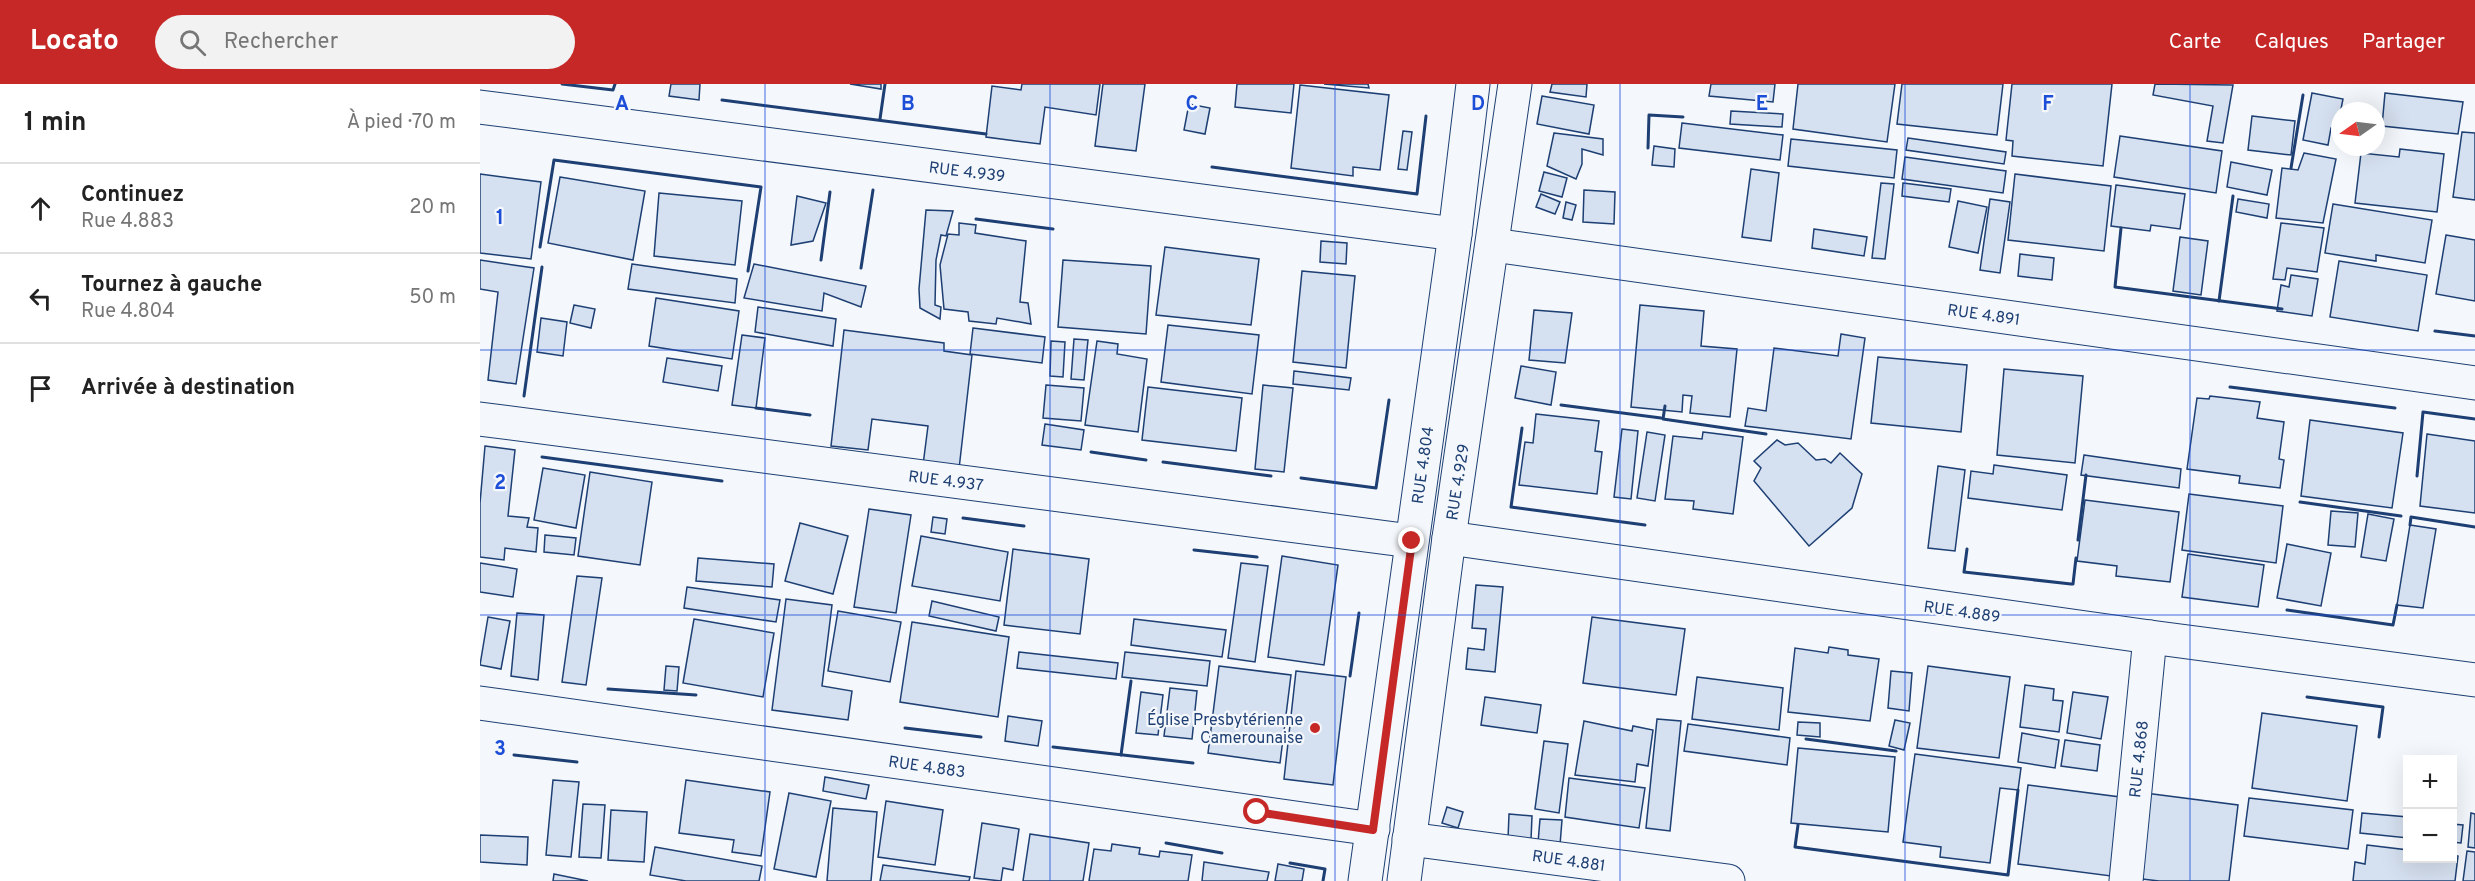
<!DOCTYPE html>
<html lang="fr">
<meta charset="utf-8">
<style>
:root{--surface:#fff;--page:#f2f2f2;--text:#222;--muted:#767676;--line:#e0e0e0;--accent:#c62828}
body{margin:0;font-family:Overpass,sans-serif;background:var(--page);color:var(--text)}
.controls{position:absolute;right:18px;bottom:18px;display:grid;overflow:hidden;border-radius:0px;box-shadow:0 6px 24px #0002}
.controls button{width:54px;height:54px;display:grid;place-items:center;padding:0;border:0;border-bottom:2px solid var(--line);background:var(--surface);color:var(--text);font:30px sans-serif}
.compass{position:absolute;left:1851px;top:18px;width:54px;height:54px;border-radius:50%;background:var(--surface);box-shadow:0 6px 24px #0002;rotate:256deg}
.stop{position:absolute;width:18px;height:18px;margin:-14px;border:4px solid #c62828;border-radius:50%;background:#fff}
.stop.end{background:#c62828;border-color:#fff;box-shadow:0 2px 6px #0008}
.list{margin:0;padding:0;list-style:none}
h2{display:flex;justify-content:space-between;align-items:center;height:78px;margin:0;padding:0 24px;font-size:26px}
h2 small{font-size:20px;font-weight:400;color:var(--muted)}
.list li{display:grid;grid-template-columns:39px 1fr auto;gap:18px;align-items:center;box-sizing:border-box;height:90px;padding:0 24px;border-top:2px solid var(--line)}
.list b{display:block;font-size:22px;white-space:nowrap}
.list p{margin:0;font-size:20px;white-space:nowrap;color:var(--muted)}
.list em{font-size:20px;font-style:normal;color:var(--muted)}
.icon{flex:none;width:33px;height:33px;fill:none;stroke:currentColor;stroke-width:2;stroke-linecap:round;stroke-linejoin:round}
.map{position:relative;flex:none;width:1995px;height:797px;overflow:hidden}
header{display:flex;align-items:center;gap:36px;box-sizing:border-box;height:84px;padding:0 30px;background:var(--accent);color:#fff}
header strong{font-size:28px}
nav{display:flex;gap:33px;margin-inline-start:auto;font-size:21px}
.search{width:420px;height:54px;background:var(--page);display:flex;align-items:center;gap:15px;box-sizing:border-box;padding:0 21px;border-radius:33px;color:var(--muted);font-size:22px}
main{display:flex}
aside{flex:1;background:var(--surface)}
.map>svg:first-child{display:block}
</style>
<header>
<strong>Locato</strong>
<div class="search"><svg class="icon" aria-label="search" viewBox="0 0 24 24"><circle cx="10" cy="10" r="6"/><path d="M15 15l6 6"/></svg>Rechercher</div>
<nav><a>Carte</a><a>Calques</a><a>Partager</a></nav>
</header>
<main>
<aside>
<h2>1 min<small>À pied · 70 m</small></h2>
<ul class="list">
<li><svg class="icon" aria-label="ahead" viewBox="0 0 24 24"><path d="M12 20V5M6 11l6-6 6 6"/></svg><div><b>Continuez</b><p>Rue 4.883</p></div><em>20 m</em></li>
<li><svg class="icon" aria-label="left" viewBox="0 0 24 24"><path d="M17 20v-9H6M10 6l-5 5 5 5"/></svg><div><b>Tournez à gauche</b><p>Rue 4.804</p></div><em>50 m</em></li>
<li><svg class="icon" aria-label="arrive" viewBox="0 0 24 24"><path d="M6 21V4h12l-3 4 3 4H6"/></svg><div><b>Arrivée à destination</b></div></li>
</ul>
</aside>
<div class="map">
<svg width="1995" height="797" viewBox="0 0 1995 797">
<rect width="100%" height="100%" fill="#f4f7fb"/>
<g fill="#d5e0f0" stroke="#1d3f73" stroke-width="1.5">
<path d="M191,0H220L219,16L189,12Z"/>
<path d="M370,0H401V5Z"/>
<path d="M542,0H620L616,31L565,23L560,60L506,53L512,2L541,6Z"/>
<path d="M623,0H665L656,67L615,62Z"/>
<path d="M757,0H814L811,29L755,23Z"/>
<path d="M888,0L889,4L844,0Z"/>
<path d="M1072,0H1107L1106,13L1070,8Z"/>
<path d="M1231,0H1295L1293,18L1229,12Z"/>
<path d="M1318,0H1415L1407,58L1313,45Z"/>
<path d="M1422,0H1523L1517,51L1417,40Z"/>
<path d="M1532,0H1632L1623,82L1532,72L1533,57L1526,56Z"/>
<path d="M1675,0L1753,1L1743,59L1727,57L1733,22L1673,11Z"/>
<path d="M820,1L909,11L900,86L873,83V92L811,84Z"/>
<path d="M1832,9L1863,15L1857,45L1851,44L1848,61L1823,56Z"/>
<path d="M1905,9L1983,18L1978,50L1902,42Z"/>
<path d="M1062,12L1114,21L1109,50L1057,40Z"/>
<path d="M709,20L730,24L725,50L704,46Z"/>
<path d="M1251,27L1303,30L1302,43L1250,40Z"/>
<path d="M1772,32L1815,37L1811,71L1768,66Z"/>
<path d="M1202,39L1303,51L1300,76L1199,64Z"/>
<path d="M923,47L932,48L927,86L918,85Z"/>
<path d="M1982,48L1995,49V116L1973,113Z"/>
<path d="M1074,49L1123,55V71L1102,65V80L1096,95L1067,82Z"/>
<path d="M1640,52L1742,67L1736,109L1634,93Z"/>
<path d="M1428,54L1526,68L1524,80L1426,66Z"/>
<path d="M1311,55L1417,66L1414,94L1308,82Z"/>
<path d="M1174,62L1195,65L1194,83L1172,81Z"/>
<path d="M1920,65L1964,70L1957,128L1875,119L1881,69L1919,73Z"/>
<path d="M1824,69L1856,75L1843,139L1796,134L1802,84L1818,86Z"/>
<path d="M1425,73L1526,87L1523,109L1422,95Z"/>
<path d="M1751,78L1792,86L1787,111L1747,103Z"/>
<path d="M1271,85L1299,89L1291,157L1262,153Z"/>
<path d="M1064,88L1087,94L1082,113L1059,107Z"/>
<path d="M0,90L61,98L51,175L0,169Z"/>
<path d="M1535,90L1631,102L1624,167L1528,156Z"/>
<path d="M80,93L165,107L153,176L68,159Z"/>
<path d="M1401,99L1414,100L1405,175L1392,174Z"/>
<path d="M1423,99L1471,105L1469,118L1422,112Z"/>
<path d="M1636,101L1705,110L1700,145L1671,141L1670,147L1631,142Z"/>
<path d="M1104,106L1135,108L1134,140L1103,138Z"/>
<path d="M179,109L262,117L255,181L174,172Z"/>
<path d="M1061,110L1080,118L1075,130L1056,123Z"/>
<path d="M317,112L346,119L333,157L311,161Z"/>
<path d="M1510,115L1530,118L1520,189L1500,186Z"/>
<path d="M1758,115L1789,120L1787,134L1756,128Z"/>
<path d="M1478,117L1507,123L1498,169L1469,163Z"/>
<path d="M1086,118L1096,121L1092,136L1083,134Z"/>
<path d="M1853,120L1952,136L1945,179L1896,171V177L1845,169Z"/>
<path d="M446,126L473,127L466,152L461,151L456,176L455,221L461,223L460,235L440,224L439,205Z"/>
<path d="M479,139L496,141L495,149L546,157L540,218L548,219L551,240L517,234L516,240L489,237L488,228L464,225L460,181L468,150L479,151Z"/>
<path d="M1801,139L1844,144L1837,188L1807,184L1805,196L1793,195Z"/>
<path d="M1334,145L1387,153L1384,172L1332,164Z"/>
<path d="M1966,151L1995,156V217L1956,210Z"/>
<path d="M1700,153L1728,157L1721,211L1693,207Z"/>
<path d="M841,157L867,159L866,180L840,178Z"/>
<path d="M685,163L779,175L771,241L676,231Z"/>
<path d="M1540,170L1574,174L1572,196L1538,192Z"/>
<path d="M0,176L54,184L36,300L8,296L18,208L0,205Z"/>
<path d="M583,176L671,182L666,250L578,243Z"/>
<path d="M1859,177L1947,191L1938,247L1850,233Z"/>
<path d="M152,180L257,195L255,219L148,205Z"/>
<path d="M274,180L386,202L381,223L344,209L342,227L264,214Z"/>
<path d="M822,187L875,192L866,284L813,278Z"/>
<path d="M1811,191L1838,195L1832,232L1797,227L1801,201L1809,203Z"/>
<path d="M176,214L259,227L252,275L169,262Z"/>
<path d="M94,221L115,225L111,244L90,239Z"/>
<path d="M1160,221L1224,227L1221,262L1257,265L1250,333L1210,329L1212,312L1203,311L1202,328L1151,323Z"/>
<path d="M278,223L356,235L353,262L275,248Z"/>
<path d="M1054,226L1092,229L1085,279L1049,276Z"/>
<path d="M61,234L87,238L83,272L57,268Z"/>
<path d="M688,241L779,251L772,310L681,298Z"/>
<path d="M493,244L565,253L562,279L490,270Z"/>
<path d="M364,246L464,259V267L492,271L479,385L443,381L448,342L392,335L388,366L351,362Z"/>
<path d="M1361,250L1385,254L1371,355L1265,342L1268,324L1286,327L1294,264L1358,272Z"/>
<path d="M262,251L285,254L276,324L252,321Z"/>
<path d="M594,255L608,256L604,296L591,295Z"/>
<path d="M571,257L585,258L583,293L570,292Z"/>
<path d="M617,257L638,260L637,270L667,275L658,348L605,341Z"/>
<path d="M1398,273L1487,281L1481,348L1391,339Z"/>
<path d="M187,274L242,282L238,307L183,298Z"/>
<path d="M1041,282L1076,288L1071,321L1035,314Z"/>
<path d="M1524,285L1603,292L1595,379L1517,371Z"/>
<path d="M814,287L871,294L869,306L813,300Z"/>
<path d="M566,301L604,304L601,337L563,334Z"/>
<path d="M783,301L813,304L804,388L775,385Z"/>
<path d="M668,303L762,314L756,367L662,356Z"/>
<path d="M1730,312L1780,318L1777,334L1804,338L1799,375L1804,376L1800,404L1759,399L1760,392L1707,385L1717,314L1729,315Z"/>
<path d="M1056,330L1119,337L1115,367L1122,368L1117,410L1039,401L1045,358L1053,359Z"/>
<path d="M1830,336L1923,349L1912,424L1821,412Z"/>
<path d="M565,340L604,346L601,366L562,361Z"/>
<path d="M1142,345L1158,347L1151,415L1134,413Z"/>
<path d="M1167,348L1185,351L1175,417L1157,414Z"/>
<path d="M1223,348L1263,353L1253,430L1213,425L1214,417L1185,415L1193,352L1222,355Z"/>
<path d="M1947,350L1995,357V429L1940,422Z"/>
<path d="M1297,356L1305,361L1318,359L1336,376L1345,375L1351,379L1360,369L1382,390L1372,424L1329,462L1274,397L1281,384L1274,377Z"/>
<path d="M5,362L35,366L28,432L49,434L47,443L58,444L56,468L25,464L24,476L0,473V419Z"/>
<path d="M1604,371L1701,385L1699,404L1601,391Z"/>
<path d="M1514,381L1587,391L1582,426L1488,414L1491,387L1513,390Z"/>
<path d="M1458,382L1485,386L1475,467L1448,464Z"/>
<path d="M63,384L105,391L96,444L54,436Z"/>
<path d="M110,388L172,398L160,481L98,472Z"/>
<path d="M1709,410L1803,422L1796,479L1702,466Z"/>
<path d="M1605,416L1699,428L1690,498L1636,492L1637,482L1597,477Z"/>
<path d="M389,425L431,431L416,529L374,523Z"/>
<path d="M1851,427L1878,429L1875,463L1848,461Z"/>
<path d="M1888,430L1914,435L1906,477L1881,473Z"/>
<path d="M453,433L467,435L465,450L451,448Z"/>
<path d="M320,439L368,452L353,510L305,497Z"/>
<path d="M1930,441L1956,445L1943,524L1917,521Z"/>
<path d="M65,451L96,454L94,471L64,468Z"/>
<path d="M441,452L528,468L520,517L432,502Z"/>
<path d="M1807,460L1851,469L1841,522L1797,514Z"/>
<path d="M533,465L609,475L600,550L524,541Z"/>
<path d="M1708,470L1784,481L1778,523L1702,513Z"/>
<path d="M802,472L858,481L844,581L788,573Z"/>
<path d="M218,474L294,480L292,503L216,497Z"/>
<path d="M0,479L37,485L33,513L0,508Z"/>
<path d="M761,479L788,482L775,578L748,574Z"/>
<path d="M97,492L122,494L106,601L82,598Z"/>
<path d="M996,501L1023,503L1015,588L986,585L988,564L1004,566L1006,545L992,544Z"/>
<path d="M207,503L300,516L296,538L204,524Z"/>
<path d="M306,515L352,521L342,602L372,607L368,636L292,626Z"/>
<path d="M452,517L519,533L516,547L449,532Z"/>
<path d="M358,527L421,538L410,598L348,587Z"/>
<path d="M37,529L64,531L58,596L31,592Z"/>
<path d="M8,533L30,537L21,585L0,581Z"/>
<path d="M1112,533L1205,545L1196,611L1103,599Z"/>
<path d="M214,535L294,549L283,613L203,599Z"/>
<path d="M654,535L746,546L742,573L651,561Z"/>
<path d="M432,538L529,553L518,633L420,618Z"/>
<path d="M1349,563L1368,566V571L1399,575L1390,637L1308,628L1315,564L1348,569Z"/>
<path d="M539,568L638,579L636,595L537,584Z"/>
<path d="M645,568L730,577L727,602L642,593Z"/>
<path d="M186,582L199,583L197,607L184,606Z"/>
<path d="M739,582L811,591L800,679L728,669Z"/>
<path d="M1448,582L1530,593L1519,674L1437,664Z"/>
<path d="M816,587L866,593L853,701L804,695Z"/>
<path d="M1411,587L1432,589L1429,627L1408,624Z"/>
<path d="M1217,593L1303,604L1299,646L1212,635Z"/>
<path d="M1545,601L1574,605L1573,616L1583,617L1579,648L1540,643Z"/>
<path d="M690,604L717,607L712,655L684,652Z"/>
<path d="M661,608L683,611L678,651L656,649Z"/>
<path d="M1593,608L1628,613L1621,655L1587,649Z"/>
<path d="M1005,613L1061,621L1057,649L1001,641Z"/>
<path d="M1782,629L1877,642L1867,717L1772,704Z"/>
<path d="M528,632L562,637L558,662L525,657Z"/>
<path d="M1177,635L1201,637L1190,747L1166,744Z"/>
<path d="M1415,636L1430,639L1424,666L1409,662Z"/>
<path d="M1104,637L1152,647L1153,642L1173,646L1168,682L1157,680L1155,698L1095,691Z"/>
<path d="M1318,638L1340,639V653L1317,651Z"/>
<path d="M1208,640L1310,654L1307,681L1204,667Z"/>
<path d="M1542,649L1579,656L1575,684L1538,678Z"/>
<path d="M1585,656L1620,661L1617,687L1581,682Z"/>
<path d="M1064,657L1088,660L1079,729L1055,725Z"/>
<path d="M1318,664L1415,673L1408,748L1311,739Z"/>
<path d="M1435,670L1541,684L1538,706L1520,704L1510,779L1460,773L1461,763L1423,758Z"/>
<path d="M345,693L389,701L386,715L343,707Z"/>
<path d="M1089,694L1165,704L1159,744L1085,733Z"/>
<path d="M73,696L99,698L91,773L66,771Z"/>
<path d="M206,696L290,708L281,772L252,768L254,756L199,749Z"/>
<path d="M1548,701L1640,713L1631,792L1538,780Z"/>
<path d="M309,709L351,717L336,793L294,785Z"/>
<path d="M1665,709L1758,721L1749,797H1679L1654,794Z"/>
<path d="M1769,714L1873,726L1868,765L1764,752Z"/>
<path d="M406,717L463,726L455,781L398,773Z"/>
<path d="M103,720L125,721L121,774L99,773Z"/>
<path d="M967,723L983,728L978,744L962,739Z"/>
<path d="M353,724L397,728L391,797H347Z"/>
<path d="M131,726L167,728L164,778L128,776Z"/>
<path d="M1882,729L1928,733V754L1880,749Z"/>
<path d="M1991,729L1995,730V764L1988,763Z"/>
<path d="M1029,730L1052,732L1051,756L1028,755Z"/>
<path d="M1060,735L1082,736L1080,761L1058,759Z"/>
<path d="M502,739L539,745L533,786L523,784L521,797L494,794Z"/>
<path d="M1972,740L1983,741L1981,759L1972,758Z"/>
<path d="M550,750L609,759L603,797H543Z"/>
<path d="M0,751L48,753L47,781L0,778Z"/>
<path d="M632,760L660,764L659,770L679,773L680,767L712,771L708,797H609L614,765L631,767Z"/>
<path d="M1887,761L1928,766V774H1972V771L1978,772L1975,797H1873L1875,778L1885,780Z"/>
<path d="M175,763L282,782L279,797H206L170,791Z"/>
<path d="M1987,767L1995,768V797H1983Z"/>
<path d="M724,778L789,788L787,797H722Z"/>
<path d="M798,780L824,785L822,797H795Z"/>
<path d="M403,781L490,793L489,797H400Z"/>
<path d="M74,790L108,797H73Z"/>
</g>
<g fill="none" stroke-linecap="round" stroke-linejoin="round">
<defs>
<g id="minor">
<path d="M0,23L975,150"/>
<path d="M1013,161L1995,299"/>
<path d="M0,335L931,457"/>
<path d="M969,454L1670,553L1995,596"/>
<path d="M0,619L893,745"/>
<path d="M929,755L1248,797"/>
<path d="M1646,797L1670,553"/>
</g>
<g id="major">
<path d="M885,797L975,150L993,0"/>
<path d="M924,797L969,454L1035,0"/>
</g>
</defs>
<use href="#minor" stroke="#1d3f73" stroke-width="35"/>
<use href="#major" stroke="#1d3f73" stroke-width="35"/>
<use href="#minor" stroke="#f4f7fb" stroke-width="33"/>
<use href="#major" stroke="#f4f7fb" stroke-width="33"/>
<g stroke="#1d3f73" stroke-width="3">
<path d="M82,0L133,6L135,0"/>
<path d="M242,16L506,50"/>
<path d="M400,35L405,0"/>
<path d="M1168,64L1169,31L1203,33"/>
<path d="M732,83L937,110L946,32"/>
<path d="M1811,84L1823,11"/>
<path d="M496,135L573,145"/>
<path d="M1641,144L1635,203L1802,225"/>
<path d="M60,163L74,76L281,103L268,187"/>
<path d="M341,176L350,108"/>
<path d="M381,184L393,106"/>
<path d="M1739,217L1753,112"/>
<path d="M1955,247L1995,252"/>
<path d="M1750,303L1915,324"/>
<path d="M44,312L62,183"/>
<path d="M1081,321L1181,334"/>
<path d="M1185,322L1183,335L1286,350"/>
<path d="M276,324L330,331"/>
<path d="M1042,344L1031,423L1165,441"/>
<path d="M611,368L666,376"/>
<path d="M62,373L242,397"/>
<path d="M683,378L791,392"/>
<path d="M1937,392L1943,328L1995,335"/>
<path d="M821,394L896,404L909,316"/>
<path d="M1820,418L1921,432"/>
<path d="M483,434L544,442"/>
<path d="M1930,441L1931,433L1995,443"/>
<path d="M1598,456L1606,391"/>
<path d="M1487,465L1484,488L1591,500H1593L1596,474"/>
<path d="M714,466L777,473"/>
<path d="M1807,526L1913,541L1917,521"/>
<path d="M870,592L879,529"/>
<path d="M128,605L216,611"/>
<path d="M1827,613L1903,623L1899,653"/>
<path d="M425,644L501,653"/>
<path d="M1326,655L1416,667"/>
<path d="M573,663L713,679"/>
<path d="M34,671L97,678"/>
<path d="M641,671L651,597"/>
<path d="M1318,741L1315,763L1528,791L1538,706"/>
<path d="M686,759L742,769"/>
<path d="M810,779L845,785L843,797"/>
</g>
</g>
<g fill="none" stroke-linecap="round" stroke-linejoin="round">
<path stroke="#c62828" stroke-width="8" d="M777,728L893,746L932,457"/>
</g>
<path fill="none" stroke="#1d4ed8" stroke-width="1.5" stroke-opacity="0.55" d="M285,0V797M570,0V797M855,0V797M1140,0V797M1425,0V797M1710,0V797M0,266H1995M0,531H1995"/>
<circle fill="#c62828" stroke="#f4f7fb" stroke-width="2" cx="835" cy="644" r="6"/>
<g text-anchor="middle" stroke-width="4.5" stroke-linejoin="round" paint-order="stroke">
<g font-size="16" fill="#1d3f73" stroke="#f4f7fb">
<text transform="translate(487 87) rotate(7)" y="6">RUE 4.939</text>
<text transform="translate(1504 230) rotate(8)" y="6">RUE 4.891</text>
<text transform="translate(942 381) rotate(-82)" y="6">RUE 4.804</text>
<text transform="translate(466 396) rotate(7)" y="6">RUE 4.937</text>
<text transform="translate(977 398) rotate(-81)" y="6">RUE 4.929</text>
<text transform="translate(1482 527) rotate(8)" y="6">RUE 4.889</text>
<text transform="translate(1658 675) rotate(-84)" y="6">RUE 4.868</text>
<text transform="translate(447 682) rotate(8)" y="6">RUE 4.883</text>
<text transform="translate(1089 776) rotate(8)" y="6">RUE 4.881</text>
</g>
<g font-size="16" fill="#1d3f73" stroke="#f4f7fb" text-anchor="end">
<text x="823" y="641">Église Presbytérienne<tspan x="823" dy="18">Camerounaise</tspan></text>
</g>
</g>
<g font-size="20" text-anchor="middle" font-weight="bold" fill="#1d4ed8" stroke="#f4f7fb" stroke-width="4.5" stroke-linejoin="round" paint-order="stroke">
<text x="142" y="26">A</text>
<text x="428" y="26">B</text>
<text x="712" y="26">C</text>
<text x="998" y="26">D</text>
<text x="1282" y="26">E</text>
<text x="1568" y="26">F</text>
<text x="20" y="140">1</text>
<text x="20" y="405">2</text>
<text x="20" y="671">3</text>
</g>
</svg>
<div class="controls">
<button>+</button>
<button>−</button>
</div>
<svg class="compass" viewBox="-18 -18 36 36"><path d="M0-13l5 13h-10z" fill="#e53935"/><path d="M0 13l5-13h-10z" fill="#767676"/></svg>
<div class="stop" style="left:777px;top:728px"></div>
<div class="stop end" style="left:932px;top:457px"></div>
</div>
</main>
